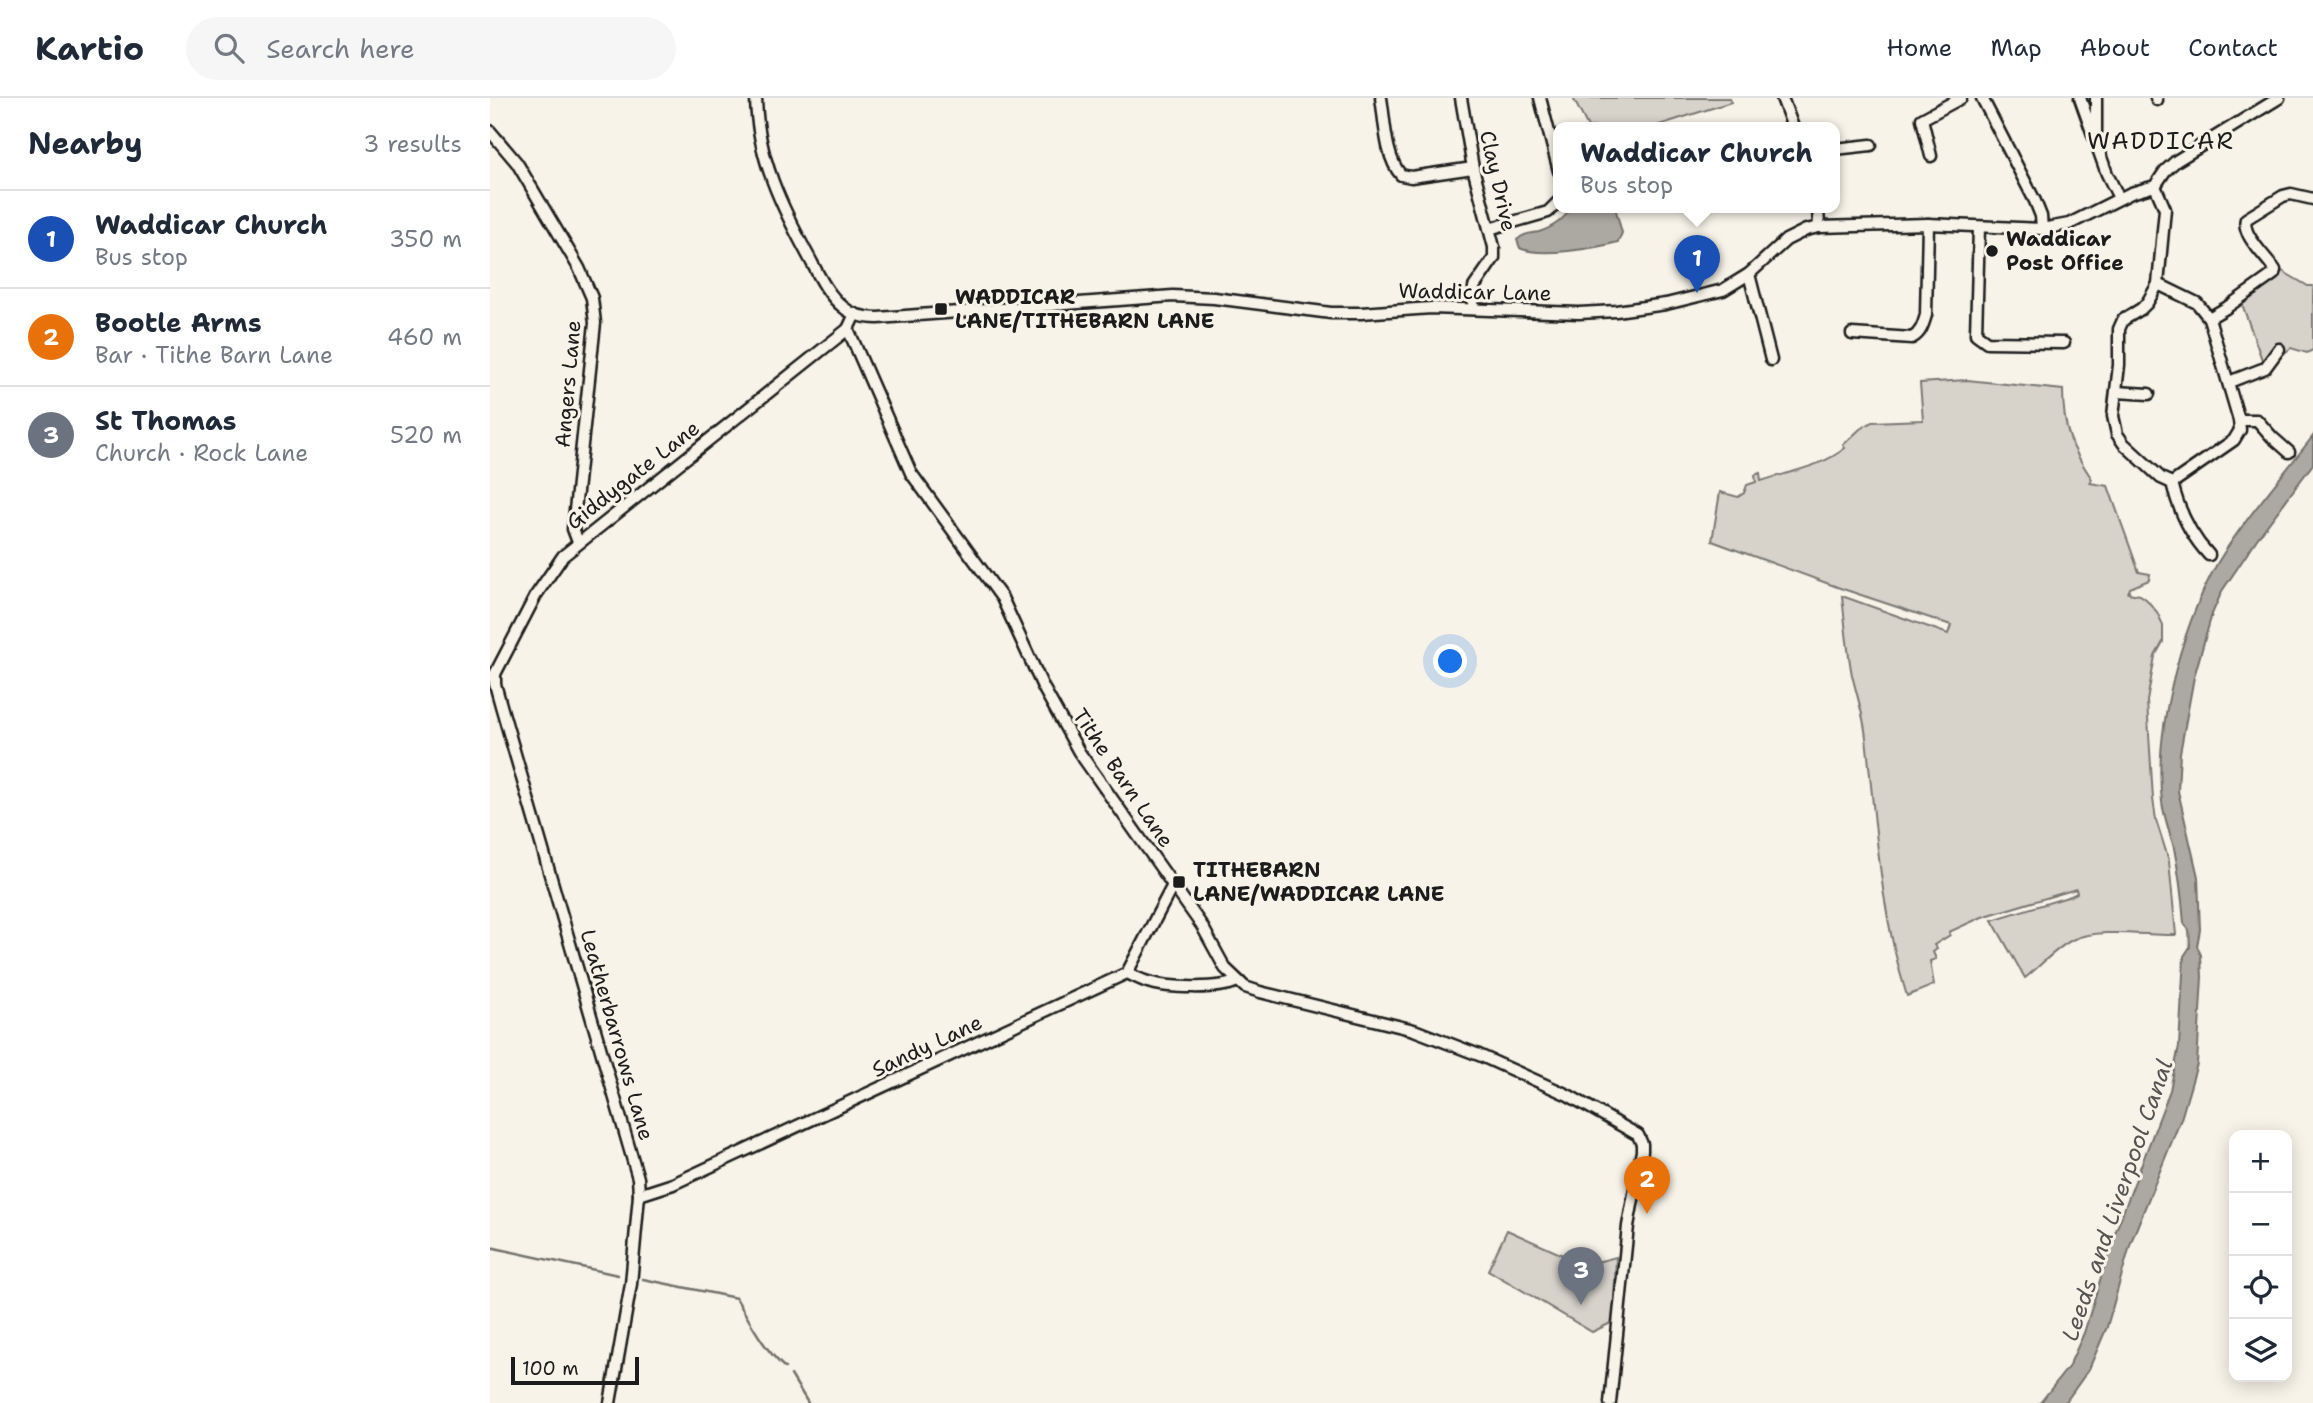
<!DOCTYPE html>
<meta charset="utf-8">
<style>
:root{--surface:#fff;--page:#f6f6f7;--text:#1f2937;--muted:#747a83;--line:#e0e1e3;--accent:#0b8043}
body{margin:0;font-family:"Shantell Sans",sans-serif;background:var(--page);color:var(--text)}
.controls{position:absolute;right:21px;bottom:21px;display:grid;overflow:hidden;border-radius:14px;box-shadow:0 4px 18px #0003}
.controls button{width:63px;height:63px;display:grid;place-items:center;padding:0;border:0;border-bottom:2px solid var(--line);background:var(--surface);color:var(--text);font:35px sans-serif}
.scale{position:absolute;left:21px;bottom:18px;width:128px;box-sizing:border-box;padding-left:7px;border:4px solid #1c1c1c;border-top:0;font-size:19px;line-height:24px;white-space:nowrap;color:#1c1c1c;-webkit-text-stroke:5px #f7f3e8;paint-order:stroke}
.you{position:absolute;left:961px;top:564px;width:24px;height:24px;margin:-18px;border:5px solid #fff;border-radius:50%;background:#1a73e8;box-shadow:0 0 0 10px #1a73e833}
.badge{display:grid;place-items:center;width:46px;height:46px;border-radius:50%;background:var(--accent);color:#fff;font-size:23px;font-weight:700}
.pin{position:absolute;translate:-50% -58px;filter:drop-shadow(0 2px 4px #0008)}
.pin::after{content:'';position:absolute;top:37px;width:24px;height:21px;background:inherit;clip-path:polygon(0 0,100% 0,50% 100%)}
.popup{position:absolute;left:1063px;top:24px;width:287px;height:91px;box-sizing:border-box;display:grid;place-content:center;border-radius:14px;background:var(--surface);filter:drop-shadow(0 2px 5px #0005);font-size:23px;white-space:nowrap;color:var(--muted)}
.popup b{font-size:26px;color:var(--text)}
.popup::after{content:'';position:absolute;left:50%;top:100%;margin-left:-14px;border:14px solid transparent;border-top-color:var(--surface)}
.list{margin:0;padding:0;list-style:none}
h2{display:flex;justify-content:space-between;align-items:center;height:91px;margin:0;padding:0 28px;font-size:30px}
h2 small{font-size:23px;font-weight:400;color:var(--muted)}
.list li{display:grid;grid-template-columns:46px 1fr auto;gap:21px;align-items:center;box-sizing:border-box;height:98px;padding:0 28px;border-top:2px solid var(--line)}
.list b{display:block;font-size:26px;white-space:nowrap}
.list p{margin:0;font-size:23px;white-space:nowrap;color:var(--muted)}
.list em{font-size:23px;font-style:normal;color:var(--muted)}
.icon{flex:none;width:38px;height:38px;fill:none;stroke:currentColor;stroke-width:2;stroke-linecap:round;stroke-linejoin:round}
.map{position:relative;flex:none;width:1823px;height:1305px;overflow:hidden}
header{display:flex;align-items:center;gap:42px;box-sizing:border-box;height:98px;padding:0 35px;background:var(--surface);border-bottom:2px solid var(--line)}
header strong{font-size:33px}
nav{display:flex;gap:38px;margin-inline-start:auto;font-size:24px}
.search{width:490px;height:63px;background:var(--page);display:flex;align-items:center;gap:18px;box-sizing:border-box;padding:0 24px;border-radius:38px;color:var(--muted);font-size:26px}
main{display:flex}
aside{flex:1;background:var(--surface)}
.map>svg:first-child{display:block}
</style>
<header>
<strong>Kartio</strong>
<div class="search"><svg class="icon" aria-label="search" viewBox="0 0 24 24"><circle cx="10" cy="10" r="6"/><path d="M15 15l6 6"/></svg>Search here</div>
<nav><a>Home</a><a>Map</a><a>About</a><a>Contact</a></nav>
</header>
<main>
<aside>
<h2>Nearby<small>3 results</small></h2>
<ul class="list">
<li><span class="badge" style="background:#1a4fb4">1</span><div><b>Waddicar Church</b><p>Bus stop</p></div><em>350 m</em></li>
<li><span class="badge" style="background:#e8710a">2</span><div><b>Bootle Arms</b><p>Bar · Tithe Barn Lane</p></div><em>460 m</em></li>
<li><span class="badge" style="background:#6b7280">3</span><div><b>St Thomas</b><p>Church · Rock Lane</p></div><em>520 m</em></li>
</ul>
</aside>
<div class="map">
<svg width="1823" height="1305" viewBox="0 0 1823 1305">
<rect width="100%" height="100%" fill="#f7f3e8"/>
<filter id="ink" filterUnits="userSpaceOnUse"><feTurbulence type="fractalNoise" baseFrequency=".0143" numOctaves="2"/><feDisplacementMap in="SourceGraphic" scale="14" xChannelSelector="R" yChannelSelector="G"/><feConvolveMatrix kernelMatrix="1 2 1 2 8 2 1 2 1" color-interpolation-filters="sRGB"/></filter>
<g filter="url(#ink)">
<g fill="#d7d3cb" stroke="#7a7874" stroke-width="2">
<path d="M1083,0H1240L1241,4L1163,29H1098Z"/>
<path d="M1792,173L1818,188H1823V252L1817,255L1801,250L1775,270L1751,203Z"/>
<path d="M1477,282L1573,292C1573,330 1581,350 1602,381L1600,385L1618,388L1649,474L1660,476L1659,482L1640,490L1638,495L1650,497L1656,501L1667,514L1673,527V544L1665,558L1657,603L1663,701L1666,722L1679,763L1686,837C1657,838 1608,829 1582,842C1565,851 1550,868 1535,880L1502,822L1581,798L1587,795L1586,791L1492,819L1459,834L1460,837L1444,847L1447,851L1443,854L1446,861L1440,863L1444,887L1417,898C1390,814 1386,727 1376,640C1374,618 1367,598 1362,577C1357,551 1355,524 1352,498L1458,536L1461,527L1350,490L1222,443L1230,394L1248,399L1254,395L1257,387L1266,384L1265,377L1270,375L1271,383C1299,374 1334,368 1355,350L1353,347L1370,331L1382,324L1433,322L1430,285Z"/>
<path d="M1017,1132L1095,1167L1126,1159L1123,1224L1102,1234L998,1172Z"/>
</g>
<g fill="#aca9a2" stroke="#72716c" stroke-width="2">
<path d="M1082,109H1125L1132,135L1128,144C1106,150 1050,160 1030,150L1027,142C1034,135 1040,136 1049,134C1064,129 1073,122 1082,109Z"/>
<path d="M1823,338V366L1767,441L1732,493L1722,516L1704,579L1690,655L1688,693L1708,779L1710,832L1707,848L1711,857L1712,879L1707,966L1691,1021L1641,1144L1617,1229L1599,1271L1575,1305H1550L1579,1268L1594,1235L1622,1143L1680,992L1689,948L1694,858L1700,849L1699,832L1694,825C1692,800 1689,775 1684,750C1680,735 1674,719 1672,704C1663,631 1695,513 1735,453C1761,413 1794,376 1823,338Z"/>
</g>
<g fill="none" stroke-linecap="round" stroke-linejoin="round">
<g stroke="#72716c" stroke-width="2.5">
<path d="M0,1149L128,1177"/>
<path d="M153,1181L246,1200C261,1225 273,1250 295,1270"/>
<path d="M301,1277L318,1305"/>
</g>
<defs>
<g id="minor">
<path d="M266,0C267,59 292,110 320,161C329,178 338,197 353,209C363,218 375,220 388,220L683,198L724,200L841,215H871L941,210L1089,215L1126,213L1176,206L1233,192L1259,176L1296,142L1316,132L1329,129L1438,126L1552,131L1579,126L1641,95L1665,88L1675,73L1686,63L1789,0"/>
<path d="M891,0C895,23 895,59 911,77L921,79L983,70"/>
<path d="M971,0L983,70L1004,149V160L984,189L983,211"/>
<path d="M1050,0L1069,73"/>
<path d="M1292,0L1303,29"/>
<path d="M1492,0L1545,103L1551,118L1552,131"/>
<path d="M1590,0L1617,76L1629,100"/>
<path d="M1666,0L1667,2"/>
<path d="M0,33L27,65L89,170L102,200L105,225L83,431L88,444"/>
<path d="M1606,35V0"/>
<path d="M1345,51L1381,47"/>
<path d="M1441,58L1432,21L1471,0"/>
<path d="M1665,88L1675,111L1668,186L1657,205L1651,211L1633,222L1629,231V267L1623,318L1627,336L1634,346L1671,380L1682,385"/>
<path d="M1328,109L1329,129"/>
<path d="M1489,129L1486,236L1497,244L1574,245"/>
<path d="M999,131L1058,114L1069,103"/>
<path d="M1259,176L1281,262"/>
<path d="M1668,186L1707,205L1719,220L1749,322L1750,332L1744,342L1682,385"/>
<path d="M365,216L358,231L421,375L512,500L553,589L589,654L712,828L735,870L755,889L770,894L924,932L989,957L1078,997L1148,1037L1152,1046V1053L1138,1128L1120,1305"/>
<path d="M1719,220L1736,210L1784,176L1785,172C1776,158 1751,137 1756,121L1793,98L1801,96L1823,101"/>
<path d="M1362,236L1422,240C1431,235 1433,227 1436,217L1438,126"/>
<path d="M1739,284L1775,270L1789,251"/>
<path d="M1626,294L1659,296"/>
<path d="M1749,322H1767L1782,339L1799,354"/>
<path d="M1682,385C1689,413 1700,437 1719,457"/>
<path d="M637,875L683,787"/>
<path d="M149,1097L183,1086L637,875C644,878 651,882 658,884C677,890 730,892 747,883"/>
<path d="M120,1305L141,1186L149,1097L148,1080L12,611L5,586V576L46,497L73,458L358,231"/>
</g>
</defs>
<use href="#minor" stroke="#1c1c1c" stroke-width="15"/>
<use href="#minor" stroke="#f7f3e8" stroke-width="10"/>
</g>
</g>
<g fill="#1c1c1c" stroke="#f7f3e8" stroke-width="2.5">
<circle cx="1502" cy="153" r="7"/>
<rect x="444" y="204" width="14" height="14" rx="3.5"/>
<rect x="682" y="777" width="14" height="14" rx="3.5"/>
</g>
<g text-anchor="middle" stroke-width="6" stroke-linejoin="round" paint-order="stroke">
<g font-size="21" fill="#1c1c1c" stroke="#f7f3e8">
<text transform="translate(1008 83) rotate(77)" y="7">Clay Drive</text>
<text transform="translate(985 194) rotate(1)" y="7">Waddicar Lane</text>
<text transform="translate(78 286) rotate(-85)" y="7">Angers Lane</text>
<text transform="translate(143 377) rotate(-38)" y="7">Giddygate Lane</text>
<text transform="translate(633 680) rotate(56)" y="7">Tithe Barn Lane</text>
<text transform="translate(127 937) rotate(74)" y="7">Leatherbarrows Lane</text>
<text transform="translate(437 948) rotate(-25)" y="7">Sandy Lane</text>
</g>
<g font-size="21" font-weight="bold" fill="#1c1c1c" stroke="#f7f3e8" text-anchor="start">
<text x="1516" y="148">Waddicar<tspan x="1516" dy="24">Post Office</tspan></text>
<text x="465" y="206">WADDICAR<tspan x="465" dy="24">LANE/TITHEBARN LANE</tspan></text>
<text x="703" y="779">TITHEBARN<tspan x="703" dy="24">LANE/WADDICAR LANE</tspan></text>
</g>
<g font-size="23" font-style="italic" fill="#565452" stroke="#f7f3e8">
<text transform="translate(1627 1102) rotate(-71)" y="8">Leeds and Liverpool Canal</text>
</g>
<g font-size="24" letter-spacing="2" fill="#1c1c1c" stroke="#f7f3e8">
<text x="1671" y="51">WADDICAR</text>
</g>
</g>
</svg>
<div class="controls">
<button>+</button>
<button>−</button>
<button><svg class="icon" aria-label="locate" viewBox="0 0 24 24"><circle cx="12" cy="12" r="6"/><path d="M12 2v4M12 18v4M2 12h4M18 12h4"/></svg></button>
<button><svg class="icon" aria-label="layers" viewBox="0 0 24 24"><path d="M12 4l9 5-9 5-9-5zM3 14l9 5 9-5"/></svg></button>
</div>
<div class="scale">100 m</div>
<div class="you"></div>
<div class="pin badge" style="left:1207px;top:195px;background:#1a4fb4">1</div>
<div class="popup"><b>Waddicar Church</b>Bus stop</div>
<div class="pin badge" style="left:1157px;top:1116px;background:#e8710a">2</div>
<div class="pin badge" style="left:1091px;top:1207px;background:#6b7280">3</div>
</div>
</main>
